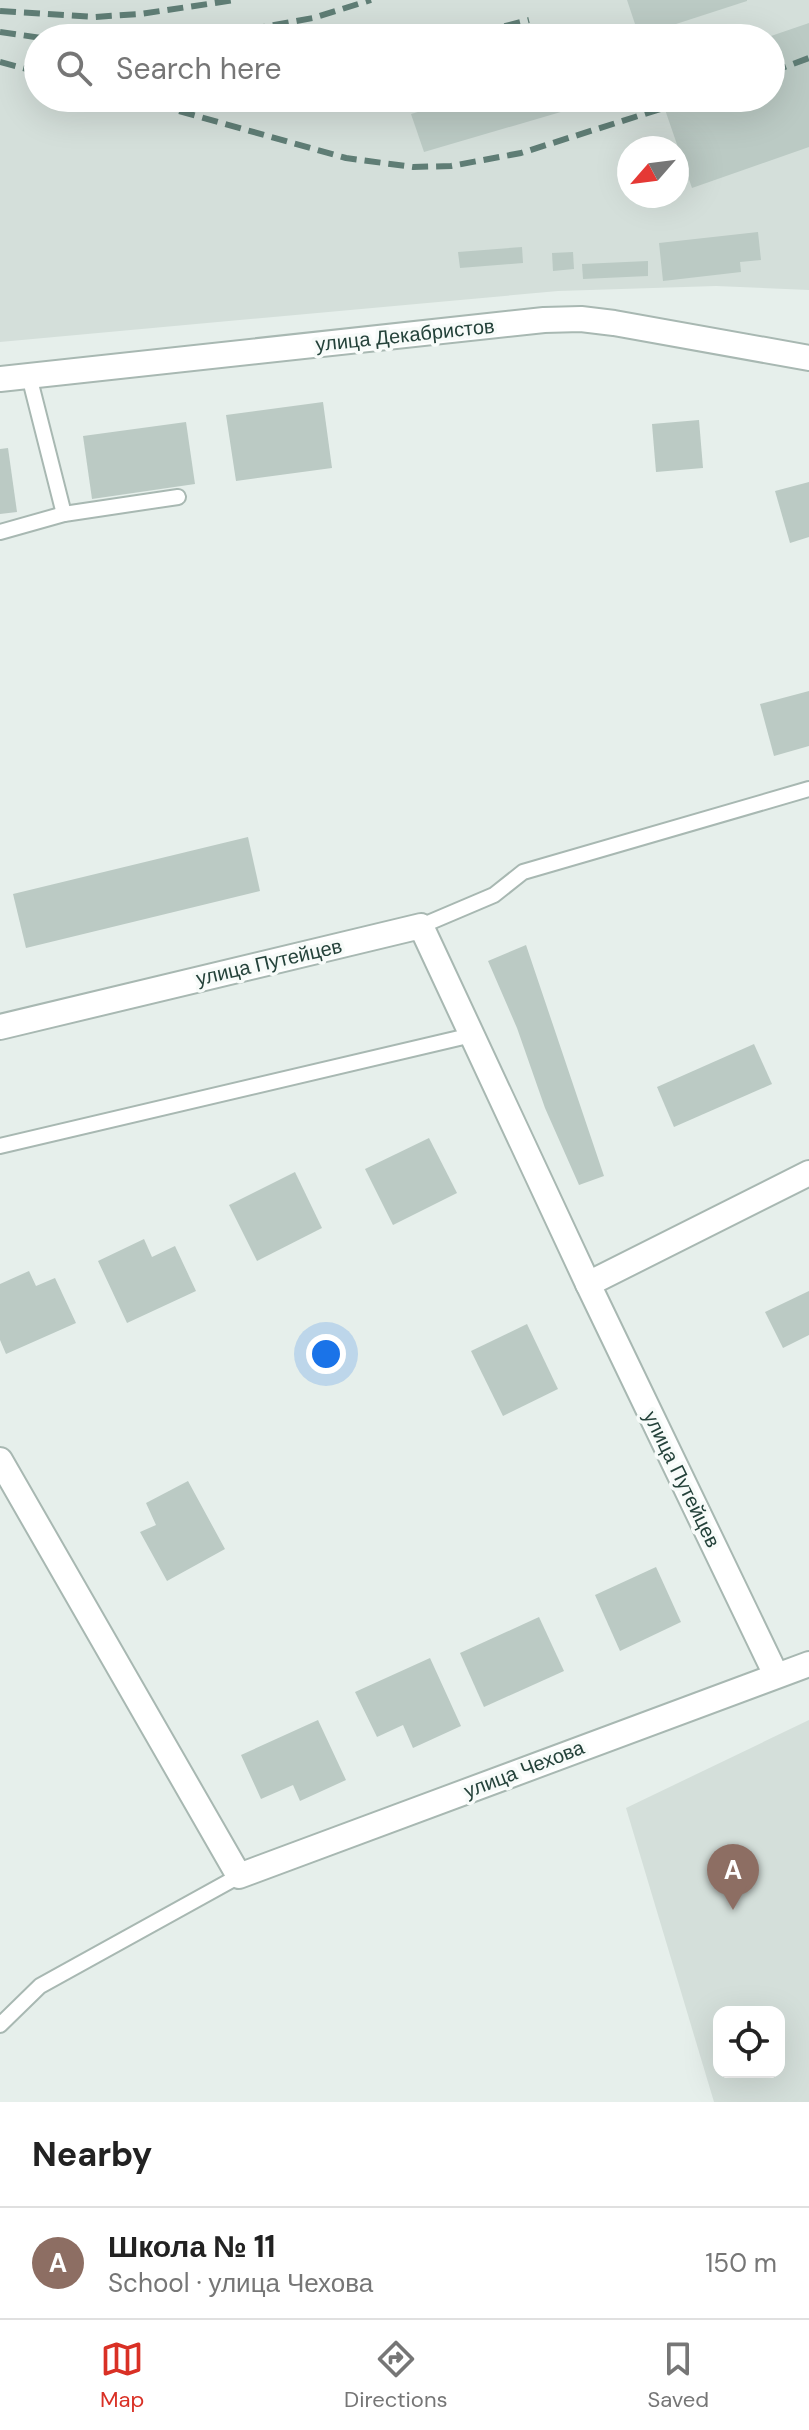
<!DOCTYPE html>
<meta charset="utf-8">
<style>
:root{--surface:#fff;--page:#f6f6f6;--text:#222;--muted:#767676;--line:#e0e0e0;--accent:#d93025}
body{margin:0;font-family:"DM Sans",sans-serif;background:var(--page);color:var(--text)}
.controls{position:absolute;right:24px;bottom:24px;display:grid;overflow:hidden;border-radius:16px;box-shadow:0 8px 32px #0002}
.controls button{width:72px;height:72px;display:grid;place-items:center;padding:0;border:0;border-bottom:2px solid var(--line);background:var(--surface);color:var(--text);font:40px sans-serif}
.compass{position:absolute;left:617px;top:136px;width:72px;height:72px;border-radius:50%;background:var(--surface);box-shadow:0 8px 32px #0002;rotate:242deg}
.you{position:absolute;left:326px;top:1354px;width:28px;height:28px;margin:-20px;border:6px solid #fff;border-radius:50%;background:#1a73e8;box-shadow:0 0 0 12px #1a73e833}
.badge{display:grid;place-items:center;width:52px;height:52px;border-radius:50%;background:var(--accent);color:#fff;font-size:26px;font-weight:700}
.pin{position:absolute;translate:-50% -66px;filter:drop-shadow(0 2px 4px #0008)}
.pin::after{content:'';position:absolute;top:42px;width:28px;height:24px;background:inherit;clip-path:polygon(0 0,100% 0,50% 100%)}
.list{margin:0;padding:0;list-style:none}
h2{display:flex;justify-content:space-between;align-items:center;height:104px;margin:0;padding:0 32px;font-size:34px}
h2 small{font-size:26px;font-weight:400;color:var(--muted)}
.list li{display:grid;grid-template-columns:52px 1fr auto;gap:24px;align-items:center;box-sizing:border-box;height:112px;padding:0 32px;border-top:2px solid var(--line)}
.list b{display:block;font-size:30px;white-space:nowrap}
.list p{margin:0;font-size:26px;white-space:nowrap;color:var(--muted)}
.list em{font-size:26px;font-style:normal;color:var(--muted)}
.icon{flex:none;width:44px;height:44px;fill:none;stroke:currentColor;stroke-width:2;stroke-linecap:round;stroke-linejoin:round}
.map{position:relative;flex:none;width:809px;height:2102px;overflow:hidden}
.search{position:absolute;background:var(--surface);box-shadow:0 8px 32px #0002;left:24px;right:24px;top:24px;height:88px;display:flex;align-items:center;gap:20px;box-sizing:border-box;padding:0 28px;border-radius:44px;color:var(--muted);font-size:30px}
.sheet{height:216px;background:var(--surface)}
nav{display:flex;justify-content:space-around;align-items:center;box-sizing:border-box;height:112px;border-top:2px solid var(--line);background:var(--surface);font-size:22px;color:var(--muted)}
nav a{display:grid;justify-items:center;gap:4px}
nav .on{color:var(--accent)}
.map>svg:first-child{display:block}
</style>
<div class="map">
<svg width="809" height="2102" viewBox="0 0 809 2102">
<rect width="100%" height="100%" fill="#e6efeb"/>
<g fill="#d4dfda" fill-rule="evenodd">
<path d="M0,0H809V290L716,286L558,291L0,342ZM38,38H771V98H38ZM629,148H677V196H629Z"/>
<path d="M809,1720V2102H714L626,1808ZM719,2012H779V2072H719Z"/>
</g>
<g fill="#bbcac4">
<path d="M627,0H747V1L639,36Z"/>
<path d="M809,23V147L692,188L661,98H771V36Z"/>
<path d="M465,98H567L571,109L424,152L411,114Z"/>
<path d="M758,232L761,260L740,262L741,272L663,281L659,243Z"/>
<path d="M522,247L523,263L460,268L458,252Z"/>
<path d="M573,252L574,269L553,271L552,253Z"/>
<path d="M648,261V276L583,279L582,264Z"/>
<path d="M323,402L332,468L236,481L226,415Z"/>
<path d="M699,420L703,468L656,472L652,424Z"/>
<path d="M186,422L195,484L92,499L83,436Z"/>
<path d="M8,448L17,512L0,514V449Z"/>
<path d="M809,482V537L790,543L775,491Z"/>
<path d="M809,691V746L774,756L760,704Z"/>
<path d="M248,837L260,891L26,948L13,894Z"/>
<path d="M526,945L604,1176L579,1185L545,1108L517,1028L488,961Z"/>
<path d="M754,1044L772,1084L674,1127L657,1087Z"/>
<path d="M429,1138L457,1193L393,1225L365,1169Z"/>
<path d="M295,1172L322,1228L257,1261L229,1205Z"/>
<path d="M144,1239L152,1257L175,1246L196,1291L127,1323L98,1261Z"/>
<path d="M29,1271L36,1286L55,1278L76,1323L6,1354L0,1340V1284Z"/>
<path d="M809,1291V1335L783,1348L765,1312Z"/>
<path d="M527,1324L558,1389L503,1416L471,1351Z"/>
<path d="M188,1481L225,1549L167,1581L140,1532L156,1525L146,1503Z"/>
<path d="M656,1567L681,1622L620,1651L595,1595Z"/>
<path d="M539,1617L564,1671L484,1707L460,1653Z"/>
<path d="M430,1658L461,1726L413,1748L403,1725L377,1737L355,1692Z"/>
<path d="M318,1720L346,1780L300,1801L293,1785L261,1799L241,1755Z"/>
</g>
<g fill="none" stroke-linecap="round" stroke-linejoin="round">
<defs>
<g id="lane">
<path d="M29,376L64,514"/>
<path d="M0,532L64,514L178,497"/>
<path d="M421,926L494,895L523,872L809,789"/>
<path d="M0,1146L472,1035"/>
<path d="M0,2025L40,1986L239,1876"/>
</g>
<g id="street">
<path d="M0,379L544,320L581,319L614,323L809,358"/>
<path d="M0,1027L421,926L588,1284L776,1675"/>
<path d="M588,1284L809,1173"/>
<path d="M0,1460L239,1876L809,1664"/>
</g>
</defs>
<use href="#lane" stroke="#a8b8b2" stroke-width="18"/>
<use href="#street" stroke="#a8b8b2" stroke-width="28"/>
<use href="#lane" stroke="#fff" stroke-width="14"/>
<use href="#street" stroke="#fff" stroke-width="24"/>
<g stroke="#5f7d75" stroke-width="6" stroke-dasharray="16 8" stroke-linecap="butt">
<path d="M0,11L94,17L140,14L235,0"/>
<path d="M0,32L42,38"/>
<path d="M202,38L313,18L371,0"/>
<path d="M458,38L529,20"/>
<path d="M0,62L38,72"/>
<path d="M771,72L809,58"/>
<path d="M133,98L346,158L413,167L451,166L521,153L695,98"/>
</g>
</g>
<g text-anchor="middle" stroke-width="7" stroke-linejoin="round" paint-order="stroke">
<g font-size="20" fill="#24423a" stroke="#f7fbf9">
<text transform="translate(405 335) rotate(-6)" y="7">улица Декабристов</text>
<text transform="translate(269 962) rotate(-13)" y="7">улица Путейцев</text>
<text transform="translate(682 1479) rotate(64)" y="7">улица Путейцев</text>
<text transform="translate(524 1769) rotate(-21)" y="7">улица Чехова</text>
</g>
</g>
</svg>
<div class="controls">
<button><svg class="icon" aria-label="locate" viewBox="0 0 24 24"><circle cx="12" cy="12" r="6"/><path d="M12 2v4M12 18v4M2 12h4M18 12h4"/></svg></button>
</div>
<svg class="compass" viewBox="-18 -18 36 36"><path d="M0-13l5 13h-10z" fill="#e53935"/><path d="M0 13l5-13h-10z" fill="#767676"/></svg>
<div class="you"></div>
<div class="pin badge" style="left:733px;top:1910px;background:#8d6e63">A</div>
<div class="search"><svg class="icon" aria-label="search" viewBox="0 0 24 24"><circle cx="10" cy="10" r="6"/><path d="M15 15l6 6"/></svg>Search here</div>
</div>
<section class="sheet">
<h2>Nearby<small></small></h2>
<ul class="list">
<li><span class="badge" style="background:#8d6e63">A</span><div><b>Школа № 11</b><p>School · улица Чехова</p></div><em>150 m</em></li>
</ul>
</section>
<nav>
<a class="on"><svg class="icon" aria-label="map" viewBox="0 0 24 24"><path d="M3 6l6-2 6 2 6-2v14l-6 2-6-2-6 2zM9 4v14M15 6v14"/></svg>Map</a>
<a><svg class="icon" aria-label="directions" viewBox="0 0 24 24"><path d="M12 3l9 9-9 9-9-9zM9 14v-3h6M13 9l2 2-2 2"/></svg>Directions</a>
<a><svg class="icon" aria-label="saved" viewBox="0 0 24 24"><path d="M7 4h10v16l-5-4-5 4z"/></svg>Saved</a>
</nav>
